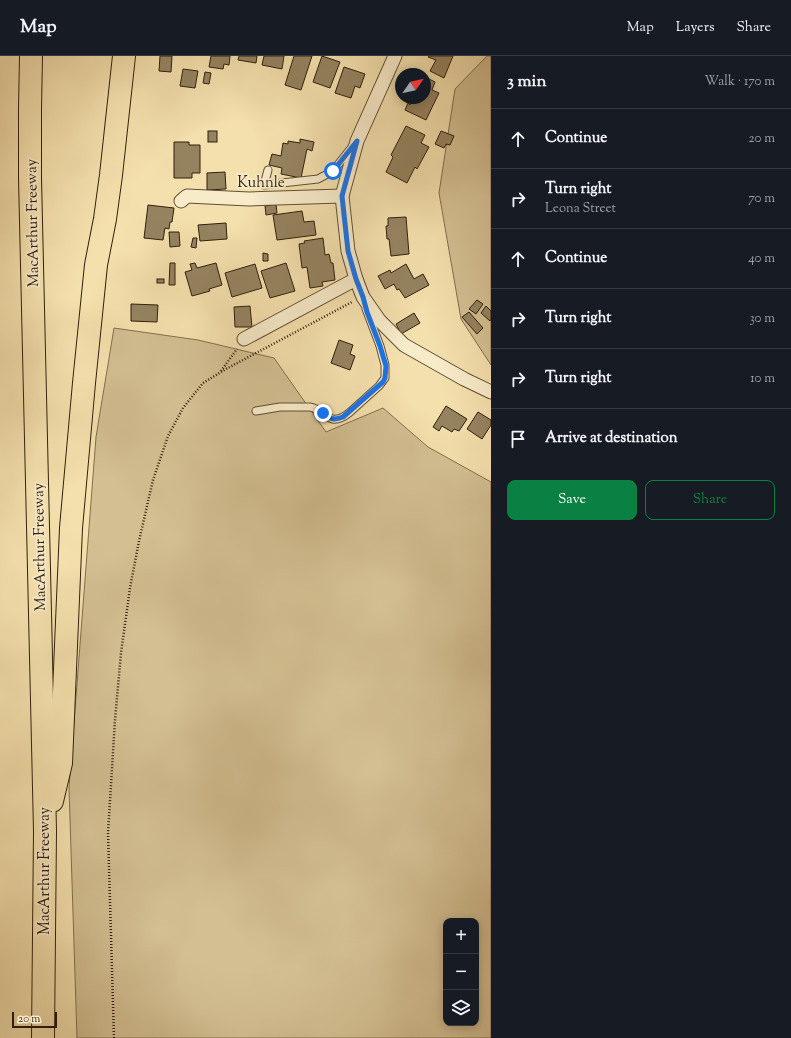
<!DOCTYPE html>
<meta charset="utf-8">
<style>
:root{--surface:#171b24;--page:#20242c;--text:#f1f3f6;--muted:#9ea1a6;--line:#363941;--accent:#0b8043}
body{margin:0;font-family:"Sorts Mill Goudy",serif;background:var(--page);color:var(--text)}
.controls{position:absolute;right:12px;bottom:12px;display:grid;overflow:hidden;border-radius:8px;box-shadow:0 2px 10px #0003}
.controls button{width:36px;height:36px;display:grid;place-items:center;padding:0;border:0;border-bottom:1px solid var(--line);background:var(--surface);color:var(--text);font:20px sans-serif}
.compass{position:absolute;left:395px;top:12px;width:36px;height:36px;border-radius:50%;background:var(--surface);box-shadow:0 2px 10px #0003;rotate:56deg}
.scale{position:absolute;left:12px;bottom:10px;width:45px;box-sizing:border-box;padding-left:4px;border:2px solid #2f1f0c;border-top:0;font-size:11px;line-height:14px;white-space:nowrap;color:#2f1f0c;-webkit-text-stroke:3px #f8ebca;paint-order:stroke}
.stop{position:absolute;width:12px;height:12px;margin:-9px;border:3px solid #1a73e8;border-radius:50%;background:#fff}
.stop.end{background:#1a73e8;border-color:#fff;box-shadow:0 1px 4px #0008}
.list{margin:0;padding:0;list-style:none}
h2{display:flex;justify-content:space-between;align-items:center;height:52px;margin:0;padding:0 16px;font-size:17px}
h2 small{font-size:13px;font-weight:400;color:var(--muted)}
.list li{display:grid;grid-template-columns:26px 1fr auto;gap:12px;align-items:center;box-sizing:border-box;height:60px;padding:0 16px;border-top:1px solid var(--line)}
.list b{display:block;font-size:15px;white-space:nowrap}
.list p{margin:0;font-size:13px;white-space:nowrap;color:var(--muted)}
.list em{font-size:13px;font-style:normal;color:var(--muted)}
.actions{display:flex;gap:8px;padding:12px 16px}
.actions a{flex:1;padding:9px 0;border:1px solid var(--accent);border-radius:8px;text-align:center;font-size:14px;color:var(--accent)}
.actions .main{background:var(--accent);color:#fff}
.icon{flex:none;width:22px;height:22px;fill:none;stroke:currentColor;stroke-width:2;stroke-linecap:round;stroke-linejoin:round}
.map{position:relative;flex:none;width:491px;height:982px;overflow:hidden}
header{display:flex;align-items:center;gap:24px;box-sizing:border-box;height:56px;padding:0 20px;background:var(--surface);border-bottom:1px solid var(--line)}
header strong{font-size:19px}
nav{display:flex;gap:22px;margin-inline-start:auto;font-size:14px}
main{display:flex}
aside{flex:1;background:var(--surface)}
.map>svg:first-child{display:block}
</style>
<header>
<strong>Map</strong>
<nav><a>Map</a><a>Layers</a><a>Share</a></nav>
</header>
<main>
<div class="map">
<svg width="491" height="982" viewBox="0 0 491 982">
<rect width="100%" height="100%" fill="#f4e0ad"/>
<filter id="stains"><feTurbulence type="fractalNoise" baseFrequency=".005" numOctaves="4"/><feColorMatrix values="0 0 0 0 .2 0 0 0 0 .09 0 0 0 0 .02 0 0 0 .5 -.17"/></filter>
<radialGradient id="worn" r=".72"><stop offset=".6" stop-color="#630" stop-opacity="0"/><stop offset="1" stop-color="#630" stop-opacity=".3"/></radialGradient>
<g fill="#d3bf92" stroke="#816f4f" fill-rule="evenodd">
<path d="M487,0H491V309L461,263L439,137L455,33Z"/>
<path d="M114,272L198,284L274,302L326,376L383,352L428,391L491,426V982H77L69,732L96,381ZM446,865H476V967H446Z"/>
</g>
<g fill="#958360" stroke="#2f1f0c">
<path d="M160,0H172L171,16L159,15Z"/>
<path d="M211,0H230L229,9L224,8L223,13L209,11Z"/>
<path d="M239,0H257L256,7L238,4Z"/>
<path d="M264,0H284L282,13L262,9Z"/>
<path d="M294,0H312L301,34L285,29Z"/>
<path d="M322,0L340,6L330,32L313,26Z"/>
<path d="M429,0H453L444,22L430,15L436,4L428,1Z"/>
<path d="M344,11L365,18L360,32L355,30L351,42L335,37Z"/>
<path d="M183,13L198,15L195,32L180,30Z"/>
<path d="M205,16L211,17L209,28L203,27Z"/>
<path d="M425,21L435,26L432,34L439,37L426,64L405,54L408,47L410,49L413,42H425Z"/>
<path d="M406,70L425,79L421,87L429,91L417,113L415,111L407,127L386,116L393,101L391,99Z"/>
<rect x="208" y="75" width="9" height="11"/>
<path d="M441,75L454,80L450,89L446,88L444,92L435,88Z"/>
<path d="M300,83L314,86L312,95L307,93L301,122L281,118L282,112L269,109L272,98L281,100L283,87L288,88V85L300,87Z"/>
<path d="M174,86H189V89H200V117H192V122H174Z"/>
<path d="M225,116L226,133L207,134V117Z"/>
<path d="M276,148L277,157L266,159L265,150Z"/>
<path d="M148,149L174,152L172,166H170L169,173L165,172L163,184L144,182Z"/>
<path d="M302,155L304,166L314,165L316,179L277,184L273,159Z"/>
<path d="M406,161L409,198L391,200L389,183H387L386,170H388V162Z"/>
<path d="M226,167L227,183L200,185L198,169Z"/>
<path d="M169,176H179L180,190L170,191Z"/>
<path d="M193,182H197L196,192L191,191Z"/>
<path d="M323,182L325,199L329,198L331,207H333L335,224L322,226L323,230L310,232L307,211L302,212L299,188L305,187L304,185Z"/>
<path d="M263,197L268,198V205H263Z"/>
<path d="M170,207H175V229H169Z"/>
<path d="M195,207L197,212L216,207L222,229L209,233L210,235L192,240L185,216L192,214L190,208Z"/>
<path d="M286,207L295,235L270,242L261,215Z"/>
<path d="M255,208L262,232L232,241L225,217Z"/>
<path d="M406,208L414,223L423,218L429,229L405,242L399,233L397,234L394,228L385,233L378,220L390,214L391,217Z"/>
<rect x="157" y="223" width="7" height="4"/>
<path d="M477,244L483,248L476,258L469,253Z"/>
<path d="M131,248L158,249L157,266L131,265Z"/>
<path d="M250,250L252,271H235L234,251Z"/>
<path d="M486,250L491,255V263L490,265L481,257Z"/>
<path d="M469,256L483,272L477,278L462,261Z"/>
<path d="M414,257L420,267L401,278L396,268Z"/>
<path d="M339,284L353,289L350,298L355,300L350,314L331,307Z"/>
<path d="M446,350L467,363L459,375L454,373L452,376L442,370L439,375L433,371Z"/>
<path d="M478,356L491,364V369L482,383L467,373Z"/>
</g>
<g fill="none" stroke-linecap="round" stroke-linejoin="round">
<defs>
<g id="lane">
<path d="M268,114L264,129L318,123L333,115L352,91"/>
<path d="M256,355L280,351H310C327,354 328,373 349,357L379,330L385,322V309L380,290L366,253"/>
</g>
<g id="street">
<path d="M395,0L357,85L342,140L348,195L356,223L363,241L379,264L404,289L464,323L491,336"/>
<path d="M181,145L187,140L249,143L342,140"/>
<path d="M244,283L356,223"/>
</g>
<g id="highway">
<path d="M31,0L30,53V122L45,775L43,982"/>
<path d="M52,745L61,707L71,472L84,327L96,209L105,163L111,119L124,0"/>
</g>
</defs>
<use href="#lane" stroke="#604f34" stroke-width="9"/>
<use href="#street" stroke="#604f34" stroke-width="15"/>
<use href="#highway" stroke="#2f1f0c" stroke-width="24"/>
<g stroke="#2f1f0c" stroke-width="2.5" stroke-dasharray="1 2" stroke-linecap="butt">
<path d="M221,315L237,293"/>
<path d="M114,982L108,777L115,664L121,597L130,532L139,485L153,424L168,380L183,352L203,327L226,313L352,246"/>
</g>
<use href="#lane" stroke="#f8ebca" stroke-width="7"/>
<use href="#street" stroke="#f8ebca" stroke-width="13"/>
<use href="#highway" stroke="#f4e0ad" stroke-width="22"/>
</g>
<g fill="none" stroke-linecap="round" stroke-linejoin="round">
<path stroke="#1a73e8" stroke-width="5" d="M323,357C330,364 335,364 343,361L383,326L385,322L386,310L380,290L367,256L363,241L356,223L348,195L342,140L357,85L333,115"/>
</g>
<g text-anchor="middle" stroke-width="3.5" stroke-linejoin="round" paint-order="stroke">
<g font-size="15" fill="#2f1f0c" stroke="#f8ebca">
<text x="261" y="131">Kuhnle</text>
<text transform="translate(32 167) rotate(-91)" y="5">MacArthur Freeway</text>
<text transform="translate(39 491) rotate(-91)" y="5">MacArthur Freeway</text>
<text transform="translate(44 815) rotate(-90)" y="5">MacArthur Freeway</text>
</g>
</g>
<rect width="100%" height="100%" filter="url(#stains)"/>
<rect width="100%" height="100%" fill="url(#worn)"/>
</svg>
<div class="controls">
<button>+</button>
<button>−</button>
<button><svg class="icon" aria-label="layers" viewBox="0 0 24 24"><path d="M12 4l9 5-9 5-9-5zM3 14l9 5 9-5"/></svg></button>
</div>
<svg class="compass" viewBox="-18 -18 36 36"><path d="M0-13l5 13h-10z" fill="#e53935"/><path d="M0 13l5-13h-10z" fill="#9ea1a6"/></svg>
<div class="scale">20 m</div>
<div class="stop" style="left:333px;top:115px"></div>
<div class="stop end" style="left:323px;top:357px"></div>
</div>
<aside>
<h2>3 min<small>Walk · 170 m</small></h2>
<ul class="list">
<li><svg class="icon" aria-label="ahead" viewBox="0 0 24 24"><path d="M12 20V5M6 11l6-6 6 6"/></svg><div><b>Continue</b></div><em>20 m</em></li>
<li><svg class="icon" aria-label="right" viewBox="0 0 24 24"><path d="M7 20v-9h11M14 6l5 5-5 5"/></svg><div><b>Turn right</b><p>Leona Street</p></div><em>70 m</em></li>
<li><svg class="icon" aria-label="ahead" viewBox="0 0 24 24"><path d="M12 20V5M6 11l6-6 6 6"/></svg><div><b>Continue</b></div><em>40 m</em></li>
<li><svg class="icon" aria-label="right" viewBox="0 0 24 24"><path d="M7 20v-9h11M14 6l5 5-5 5"/></svg><div><b>Turn right</b></div><em>30 m</em></li>
<li><svg class="icon" aria-label="right" viewBox="0 0 24 24"><path d="M7 20v-9h11M14 6l5 5-5 5"/></svg><div><b>Turn right</b></div><em>10 m</em></li>
<li><svg class="icon" aria-label="arrive" viewBox="0 0 24 24"><path d="M6 21V4h12l-3 4 3 4H6"/></svg><div><b>Arrive at destination</b></div></li>
</ul>
<div class="actions"><a class="main">Save</a><a>Share</a></div>
</aside>
</main>
